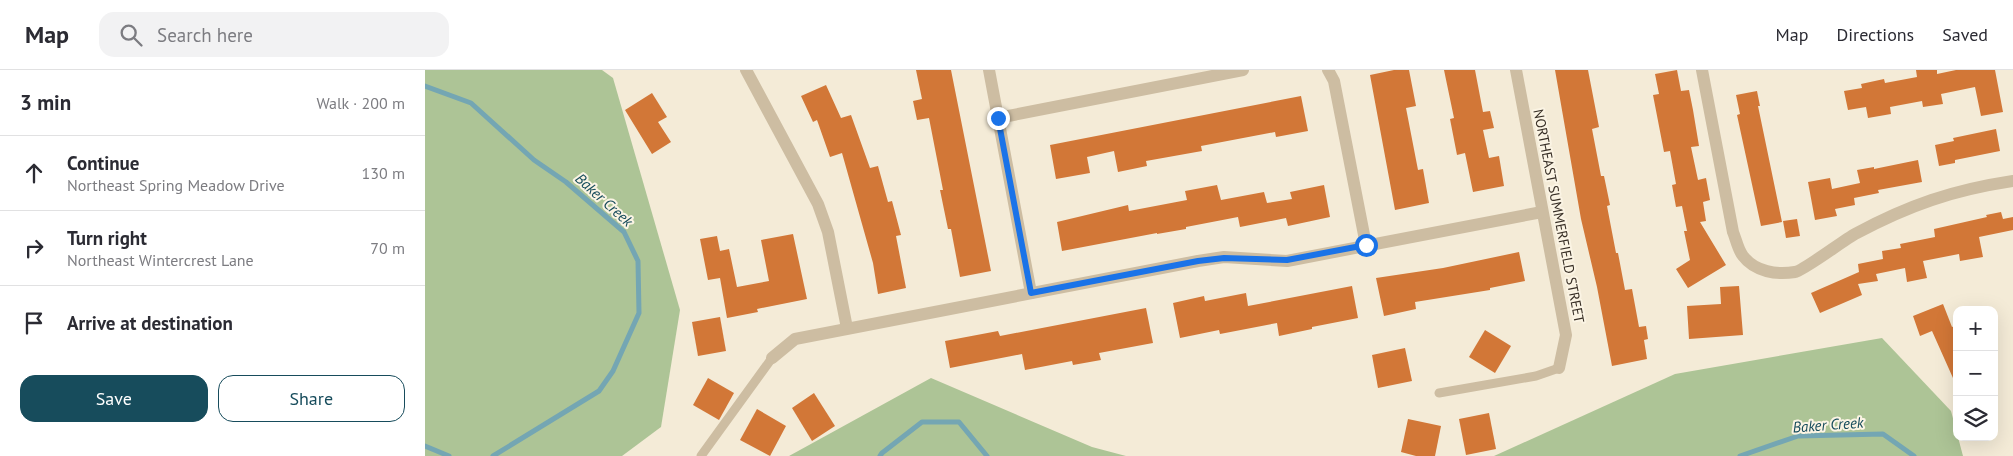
<!DOCTYPE html>
<meta charset="utf-8">
<style>
:root{--surface:#fff;--page:#f2f2f3;--text:#2b2b33;--muted:#7c7c81;--line:#e1e1e2;--accent:#174c5c}
body{margin:0;font-family:"PT Sans",sans-serif;background:var(--page);color:var(--text)}
.controls{position:absolute;right:15px;bottom:15px;display:grid;overflow:hidden;border-radius:10px;box-shadow:0 5px 20px #0002}
.controls button{width:45px;height:45px;display:grid;place-items:center;padding:0;border:0;border-bottom:1px solid var(--line);background:var(--surface);color:var(--text);font:25px sans-serif}
.stop{position:absolute;width:15px;height:15px;margin:-11px;border:4px solid #1a73e8;border-radius:50%;background:#fff}
.stop.end{background:#1a73e8;border-color:#fff;box-shadow:0 1px 5px #0008}
.list{margin:0;padding:0;list-style:none}
h2{display:flex;justify-content:space-between;align-items:center;height:65px;margin:0;padding:0 20px;font-size:21px}
h2 small{font-size:16px;font-weight:400;color:var(--muted)}
.list li{display:grid;grid-template-columns:32px 1fr auto;gap:15px;align-items:center;box-sizing:border-box;height:75px;padding:0 20px;border-top:1px solid var(--line)}
.list b{display:block;font-size:19px;white-space:nowrap}
.list p{margin:0;font-size:16px;white-space:nowrap;color:var(--muted)}
.list em{font-size:16px;font-style:normal;color:var(--muted)}
.actions{display:flex;gap:10px;padding:15px 20px}
.actions a{flex:1;padding:11px 0;border:1px solid var(--accent);border-radius:15px;text-align:center;font-size:18px;color:var(--accent)}
.actions .main{background:var(--accent);color:#fff}
.icon{flex:none;width:28px;height:28px;fill:none;stroke:currentColor;stroke-width:2;stroke-linecap:round;stroke-linejoin:round}
.map{position:relative;flex:none;width:1588px;height:386px;overflow:hidden}
header{display:flex;align-items:center;gap:30px;box-sizing:border-box;height:70px;padding:0 25px;background:var(--surface);border-bottom:1px solid var(--line)}
header strong{font-size:24px}
nav{display:flex;gap:28px;margin-inline-start:auto;font-size:18px}
.search{width:350px;height:45px;background:var(--page);display:flex;align-items:center;gap:12px;box-sizing:border-box;padding:0 18px;border-radius:15px;color:var(--muted);font-size:19px}
main{display:flex}
aside{flex:1;background:var(--surface)}
.map>svg:first-child{display:block}
</style>
<header>
<strong>Map</strong>
<div class="search"><svg class="icon" aria-label="search" viewBox="0 0 24 24"><circle cx="10" cy="10" r="6"/><path d="M15 15l6 6"/></svg>Search here</div>
<nav><a>Map</a><a>Directions</a><a>Saved</a></nav>
</header>
<main>
<aside>
<h2>3 min<small>Walk · 200 m</small></h2>
<ul class="list">
<li><svg class="icon" aria-label="ahead" viewBox="0 0 24 24"><path d="M12 20V5M6 11l6-6 6 6"/></svg><div><b>Continue</b><p>Northeast Spring Meadow Drive</p></div><em>130 m</em></li>
<li><svg class="icon" aria-label="right" viewBox="0 0 24 24"><path d="M7 20v-9h11M14 6l5 5-5 5"/></svg><div><b>Turn right</b><p>Northeast Wintercrest Lane</p></div><em>70 m</em></li>
<li><svg class="icon" aria-label="arrive" viewBox="0 0 24 24"><path d="M6 21V4h12l-3 4 3 4H6"/></svg><div><b>Arrive at destination</b></div></li>
</ul>
<div class="actions"><a class="main">Save</a><a>Share</a></div>
</aside>
<div class="map">
<svg width="1588" height="386" viewBox="0 0 1588 386">
<rect width="100%" height="100%" fill="#f4ebd7"/>
<g fill="#adc496">
<path d="M0,0H177L188,8L255,240L236,357L197,386H0Z"/>
<path d="M1457,268L1526,341L1538,386H1069L1250,304Z"/>
<path d="M506,308L667,377L701,386H364Z"/>
</g>
<g fill="none" stroke-linecap="round" stroke-linejoin="round">
<g stroke="#74a6b3" stroke-width="5">
<path d="M0,16L46,33L109,90L141,112L199,162L213,191L214,243L188,301L174,321L68,386"/>
<path d="M0,376L24,386"/>
<path d="M455,386L457,383L497,352H534L562,386"/>
<path d="M1315,386L1373,366L1458,364L1489,386"/>
</g>
</g>
<g fill="#d27737">
<path d="M491,0H526L566,201L535,207L526,159H523L515,120H518L504,48L492,50L488,31L497,29Z"/>
<path d="M969,0H984L991,36L981,38L993,100L998,99L1004,133L970,140L945,5Z"/>
<path d="M1019,0H1050L1058,42L1065,41L1069,58L1058,60L1064,88L1074,86L1079,116L1048,122L1040,83L1032,85L1025,49L1029,48Z"/>
<path d="M1130,0H1163L1174,57L1167,59L1176,106H1179L1185,135L1182,136L1191,183H1193L1200,220L1207,219L1214,257L1221,256L1223,269L1219,270L1222,289L1187,296L1172,217L1156,149Z"/>
<path d="M1252,0L1256,21L1264,20L1268,40L1274,76L1266,77L1273,110L1281,108L1285,130L1278,132L1281,151L1275,152L1301,195L1263,218L1251,199L1265,190L1259,161H1262L1257,136L1251,137L1247,115L1251,114L1245,81L1239,82L1228,25L1234,24L1230,4Z"/>
<path d="M1491,0H1512V4L1531,0H1570L1578,42L1556,46L1550,17L1516,24L1518,34L1498,37L1497,31L1465,37L1466,44L1443,48L1441,37L1423,40L1419,21L1437,18L1436,14L1459,9L1460,13L1492,7Z"/>
<path d="M401,15L416,48L426,45L445,98L453,96L463,132L467,131L476,165L471,166L481,218L453,224L448,193L417,83L405,87L392,50L388,52L376,26Z"/>
<path d="M1332,21L1335,36H1333L1357,152L1336,156L1312,45L1315,44L1311,25Z"/>
<path d="M227,23L242,47L233,52L246,72L227,84L200,40Z"/>
<path d="M876,26L883,61L851,67L850,62L776,76L777,81L721,91L722,96L693,102L689,81L662,87L665,103L631,109L625,75Z"/>
<path d="M1571,59L1575,81L1530,90V93L1514,96L1510,75L1529,71L1528,68Z"/>
<path d="M1493,90L1497,112L1453,120L1454,123L1429,128L1430,135L1410,139L1412,146L1390,150L1383,112L1405,108L1407,119L1435,113L1432,100L1449,97V99Z"/>
<path d="M792,115L796,130L839,122L842,133L867,129L865,122L899,115L905,147L863,156L861,148L815,157L813,147L761,157V159L732,164V163L637,181L632,152L703,135L704,141L762,130L760,121Z"/>
<path d="M1576,142L1578,149L1588,147V160L1554,167L1558,187L1535,191L1534,184L1498,191L1502,208L1482,212L1480,198L1451,204L1453,211L1433,214L1437,225L1395,243L1386,223L1434,202L1433,194L1458,189L1457,181L1476,178L1475,174L1510,167L1509,159L1562,147L1561,145Z"/>
<path d="M1372,149L1375,166L1361,168L1358,151Z"/>
<path d="M368,164L382,229L332,239L333,242L302,248L295,208L283,210L275,169L292,166L295,181L304,179L312,217L344,211L336,170Z"/>
<path d="M1094,182L1100,211L1065,218V220L990,232L991,239L959,246L951,208L1018,198Z"/>
<path d="M927,216L933,248L887,257V259L854,266L852,253L795,264L794,260L755,268L748,233L779,226L780,231L821,223L823,236Z"/>
<path d="M1314,216L1318,265L1264,269L1262,236L1296,234L1295,217Z"/>
<path d="M1518,234L1527,257L1532,255V317L1507,261L1495,266L1488,246Z"/>
<path d="M721,238L728,273L674,283L676,290L648,295L647,291L600,300L597,284L525,298L520,271L573,261L575,266Z"/>
<path d="M295,247L301,281L273,286L267,252Z"/>
<path d="M1060,260L1086,276L1070,303L1044,287Z"/>
<path d="M980,278L987,311L953,318L947,285Z"/>
<path d="M283,308L309,323L294,350L268,335Z"/>
<path d="M389,323L410,356L387,371L367,338Z"/>
<path d="M332,339L361,356L345,386L315,370Z"/>
<path d="M1064,343L1071,379L1041,385L1034,349Z"/>
<path d="M983,349L1016,356L1010,386H991L976,382Z"/>
</g>
<g fill="none" stroke-linecap="round" stroke-linejoin="round">
<g stroke="#cdbda2" stroke-width="9">
<path d="M1014,323L1111,306L1134,298"/>
<path d="M276,386L347,288"/>
</g>
<g stroke="#cdbda2" stroke-width="12">
<path d="M321,0L393,134L403,162L422,258"/>
<path d="M564,0L606,223"/>
<path d="M903,0L909,11L941,175"/>
<path d="M1091,0L1141,265L1134,298"/>
<path d="M1277,0L1308,162C1311,169 1313,180 1318,186C1330,202 1352,205 1370,202C1378,201 1419,170 1430,164C1484,135 1528,120 1588,111"/>
<path d="M573,48L818,0"/>
<path d="M347,288L370,269L773,191L799,187L862,191L1117,142"/>
</g>
</g>
<g fill="none" stroke-linecap="round" stroke-linejoin="round">
<path stroke="#1a73e8" stroke-width="6" d="M573,48L606,223L773,191L799,188L862,190L941,175"/>
</g>
<g text-anchor="middle" stroke-width="4" stroke-linejoin="round" paint-order="stroke">
<g font-size="14" fill="#372e25" stroke="#fbf4e4">
<text transform="translate(1134 146) rotate(79)" y="5">NORTHEAST SUMMERFIELD STREET</text>
</g>
<g font-size="15" font-style="italic" fill="#174c5c" stroke="#fbf4e4">
<text transform="translate(179 130) rotate(42)" y="5">Baker Creek</text>
<text transform="translate(1403 355) rotate(-4)" y="5">Baker Creek</text>
</g>
</g>
</svg>
<div class="controls">
<button>+</button>
<button>−</button>
<button><svg class="icon" aria-label="layers" viewBox="0 0 24 24"><path d="M12 4l9 5-9 5-9-5zM3 14l9 5 9-5"/></svg></button>
</div>
<div class="stop" style="left:941px;top:175px"></div>
<div class="stop end" style="left:573px;top:48px"></div>
</div>
</main>
